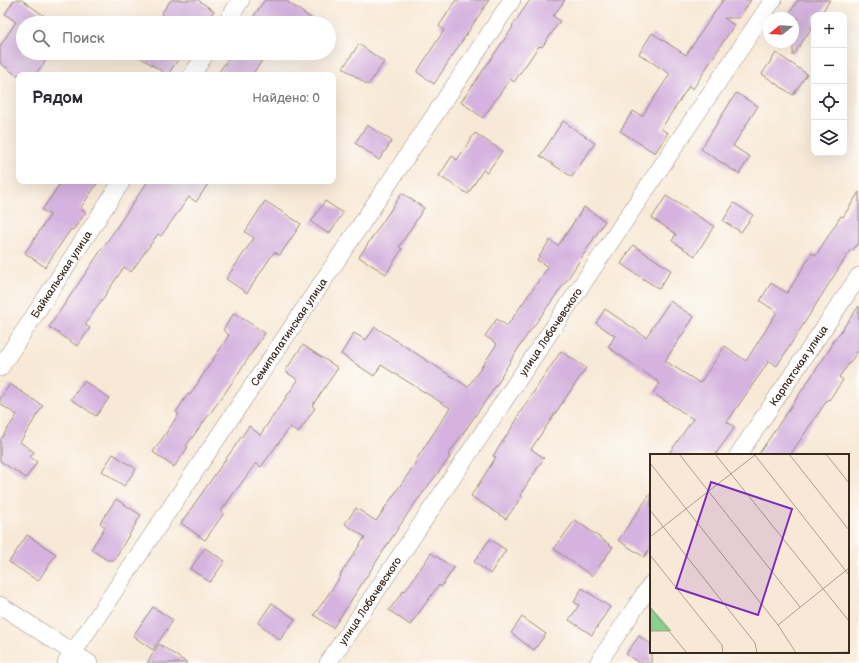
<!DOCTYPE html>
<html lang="ru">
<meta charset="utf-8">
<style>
:root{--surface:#fff;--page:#f2f2f3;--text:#2b2b33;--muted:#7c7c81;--line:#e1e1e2}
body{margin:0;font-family:"Balsamiq Sans",sans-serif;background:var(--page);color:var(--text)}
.controls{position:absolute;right:12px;top:12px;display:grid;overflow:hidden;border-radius:8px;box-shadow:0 4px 16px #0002}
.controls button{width:36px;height:36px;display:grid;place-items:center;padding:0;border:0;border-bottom:1px solid var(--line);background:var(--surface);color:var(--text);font:20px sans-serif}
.compass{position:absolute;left:763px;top:12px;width:36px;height:36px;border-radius:50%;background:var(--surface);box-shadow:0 4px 16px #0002;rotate:252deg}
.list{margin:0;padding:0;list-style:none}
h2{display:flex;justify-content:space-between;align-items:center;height:52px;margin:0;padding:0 16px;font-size:17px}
h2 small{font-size:13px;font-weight:400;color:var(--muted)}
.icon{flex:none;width:22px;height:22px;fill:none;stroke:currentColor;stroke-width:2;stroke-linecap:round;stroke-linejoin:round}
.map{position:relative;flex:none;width:859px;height:663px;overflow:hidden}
.search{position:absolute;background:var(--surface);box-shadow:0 4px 16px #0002;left:16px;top:16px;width:320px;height:44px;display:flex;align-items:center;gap:10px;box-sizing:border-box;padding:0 14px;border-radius:22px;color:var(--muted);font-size:15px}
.panel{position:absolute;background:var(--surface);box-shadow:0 4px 16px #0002;left:16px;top:72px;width:320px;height:112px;border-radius:8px}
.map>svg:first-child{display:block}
</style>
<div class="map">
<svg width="859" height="663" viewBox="0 0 859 663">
<rect width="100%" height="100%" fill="#fdfcf7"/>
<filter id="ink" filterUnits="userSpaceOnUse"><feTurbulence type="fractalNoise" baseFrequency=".025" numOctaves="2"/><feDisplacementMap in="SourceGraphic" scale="8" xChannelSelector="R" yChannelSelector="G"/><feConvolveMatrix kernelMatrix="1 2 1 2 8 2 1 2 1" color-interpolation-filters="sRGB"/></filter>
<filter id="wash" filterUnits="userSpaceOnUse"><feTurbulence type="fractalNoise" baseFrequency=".012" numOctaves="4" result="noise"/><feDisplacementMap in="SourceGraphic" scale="16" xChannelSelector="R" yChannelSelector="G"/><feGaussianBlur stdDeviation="0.9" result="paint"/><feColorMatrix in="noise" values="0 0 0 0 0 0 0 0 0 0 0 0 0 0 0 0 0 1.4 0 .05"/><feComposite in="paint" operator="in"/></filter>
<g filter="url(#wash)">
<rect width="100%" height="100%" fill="#f8e9d7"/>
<g id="blocks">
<g fill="#d5b2df">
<path d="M14,0H22L50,20L47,23H23V53H51L35,75H16L0,63V46L16,22L5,14Z"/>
<path d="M171,0H198L214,11L206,23H174L161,14Z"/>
<path d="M265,0H285L318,23H249Z"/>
<path d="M456,0H489L434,84L417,72L444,30L439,26Z"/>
<path d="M530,0H565L553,16L560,21L542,47L539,46L514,82L510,79L483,118L461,102L513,27L512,26Z"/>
<path d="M723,0H751L739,18H724L734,25L693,89L689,86L661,129L668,133L655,153L620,131L633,111L642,116L670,74L639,54L652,33L686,55Z"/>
<path d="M798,0H830L820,15H814V24L793,56V28L799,18H786Z"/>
<path d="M359,44L384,62L368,85L343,68Z"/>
<path d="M133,53H182L168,75Z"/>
<path d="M232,53H267L252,75H217Z"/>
<path d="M776,53L807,74L793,95L762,74Z"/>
<path d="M736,93L758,106L733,146L750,157L739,174L701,149Z"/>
<path d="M563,121L595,143L572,177L540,156Z"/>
<path d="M367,125L392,141L379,160L355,143Z"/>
<path d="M475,133L502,151L487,173L483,170L468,194L439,176L452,156L457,160Z"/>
<path d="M62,181H99L80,209L86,212L73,230L71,229L45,267L25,253L50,215L42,210Z"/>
<path d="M148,181H210L196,202L189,197L161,236L158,234L131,272L124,267L85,325L90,328L77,346L49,327Z"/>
<path d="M859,192V242L853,250L851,249L777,366L769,361L727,422L735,427L715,455H668L693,419L653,393L660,383L608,347L615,336L596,323L605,309L646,337L670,301L694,317L665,361L700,383L725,346L746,361L777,312L760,301L771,283L787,293L812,253L816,255L841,216L843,217Z"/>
<path d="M402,193L424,208L399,247L402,249L386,274L359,257Z"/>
<path d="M666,196L714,226L695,256L672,241L676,234L652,218Z"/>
<path d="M265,201L301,224L280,255L274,252L247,293L226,279L254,238L245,232Z"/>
<path d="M325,201L343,213L329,234L311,222Z"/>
<path d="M734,203L753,215L741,232L723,221Z"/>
<path d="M584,207L605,221L567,280L525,338L501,376L502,377L448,455L450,457L410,510L333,628L314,615L341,576L340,575L365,537L345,524L356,508L376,521L417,461L416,460L450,408L381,365L374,376L341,354L354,333L366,340L375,327L468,387L497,344L485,336L497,319L507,326L548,267L537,260L550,240L558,246Z"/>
<path d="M633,245L671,270L659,289L621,264Z"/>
<path d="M859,306V350L839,377L843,380L829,400L828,399L790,455H758L832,346L831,345Z"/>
<path d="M234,313L265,333L225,393L186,446L188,447L174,467L153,452L179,414L176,412L188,394L190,395L229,335L223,330Z"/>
<path d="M303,345L338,368L312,406L315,408L298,433L290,427L261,467L256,463L221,511L224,513L205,540L181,523L249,426L260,435L298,380L285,371Z"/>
<path d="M561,351L586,368L531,449L544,458L520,495L522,496L506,519L471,496L496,457L493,456L518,418L517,417Z"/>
<path d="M84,381L109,398L96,416L71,399Z"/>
<path d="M10,384L43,406L20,442L34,452L30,457L37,462L26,478L0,461V440L17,415L0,404V399Z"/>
<path d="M113,454L136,469L124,486L102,471Z"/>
<path d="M651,493V546L644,557L618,540Z"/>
<path d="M116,499L141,515L114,560H107L91,549L105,527L100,523Z"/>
<path d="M575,520L613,547L592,576L554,549Z"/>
<path d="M27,535L56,554L38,581L9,562Z"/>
<path d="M490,539L506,550L490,574L474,562Z"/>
<path d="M205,548L225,561L210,582L190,569Z"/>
<path d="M431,553L454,568L441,587L439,585L410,625L389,610L404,590L405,591Z"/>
<path d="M582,588L610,607L592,635L569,620L579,605L574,602Z"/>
<path d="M272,603L295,619L280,640L258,623Z"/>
<path d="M153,607L173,620L153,650L133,636Z"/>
<path d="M522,617L546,634L534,650L511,633Z"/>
<path d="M639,636L651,644V663H639L626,654Z"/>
<path d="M159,644L187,663H147Z"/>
</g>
</g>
</g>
<g filter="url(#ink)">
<use href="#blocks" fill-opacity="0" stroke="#9a8a7a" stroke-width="1"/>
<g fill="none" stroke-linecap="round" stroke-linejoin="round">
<defs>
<g id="minor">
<path d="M226,23L241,0"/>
<path d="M192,75L206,53"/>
<path id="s1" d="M0,368L122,181"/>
<path id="s2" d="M738,455L859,276"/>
<path d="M0,605L89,663"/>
<path id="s3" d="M66,663L512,0"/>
<path id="s4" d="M328,663L773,0"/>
<path d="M598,663L651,584"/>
</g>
</defs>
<use href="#minor" stroke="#9a8a7a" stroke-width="18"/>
<use href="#minor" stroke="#fff" stroke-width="17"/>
</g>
</g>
<g text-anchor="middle" stroke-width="3" stroke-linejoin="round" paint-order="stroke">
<g font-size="11" fill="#3b2a1e" stroke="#fdfcf7">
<text dy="4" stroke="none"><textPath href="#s1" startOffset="112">Байкальская улица</textPath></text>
<text dy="4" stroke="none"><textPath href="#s3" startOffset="399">Семипалатинская улица</textPath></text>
<text dy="4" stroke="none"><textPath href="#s4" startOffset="399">улица Лобачевского</textPath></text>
<text dy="4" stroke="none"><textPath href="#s2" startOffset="108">Карпатская улица</textPath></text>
<text dy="4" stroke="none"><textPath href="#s4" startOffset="75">улица Лобачевского</textPath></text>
</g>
</g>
<g transform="translate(650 454)">
<rect width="199" height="199" fill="#f8e9d7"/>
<path d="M0,152L22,177H0Z" fill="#86d18e"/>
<path fill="none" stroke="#ac9d8d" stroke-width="1" d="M29,0L150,153M65,0L199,167M104,0L199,121M139,0L199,76M176,0L199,29M0,9L128,171L146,199M0,56L105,189L107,199M0,83L105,1M0,101L72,191L73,199M0,154L37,199M128,171L199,114M0,177H20M162,199L199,198"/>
<path fill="#7b2cbf" fill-opacity="0.15" stroke="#7b2cbf" stroke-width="2" d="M61,28L142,55L108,161L26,134Z"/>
<rect width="199" height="199" fill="none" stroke="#3b2a1e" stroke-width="2"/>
</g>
</svg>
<div class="controls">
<button>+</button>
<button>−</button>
<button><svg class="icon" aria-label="locate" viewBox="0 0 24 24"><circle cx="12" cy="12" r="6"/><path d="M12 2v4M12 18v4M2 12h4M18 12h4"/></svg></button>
<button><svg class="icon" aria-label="layers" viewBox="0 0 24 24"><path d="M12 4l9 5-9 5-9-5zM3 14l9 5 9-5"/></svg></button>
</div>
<svg class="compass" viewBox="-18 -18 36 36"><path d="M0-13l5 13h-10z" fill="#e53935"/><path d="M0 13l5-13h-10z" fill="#7c7c81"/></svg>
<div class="search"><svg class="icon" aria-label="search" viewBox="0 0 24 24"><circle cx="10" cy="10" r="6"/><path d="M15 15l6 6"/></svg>Поиск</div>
<section class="panel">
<h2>Рядом<small>Найдено: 0</small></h2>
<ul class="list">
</ul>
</section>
</div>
